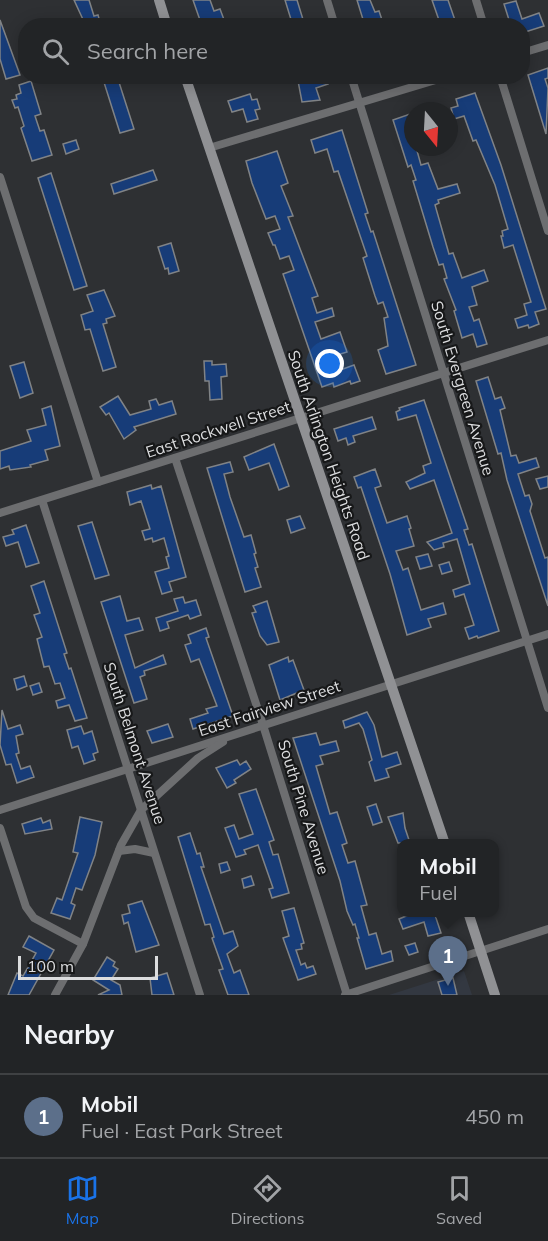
<!DOCTYPE html>
<meta charset="utf-8">
<style>
:root{--surface:#222426;--page:#2e3032;--text:#f1f3f6;--muted:#a2a4a7;--line:#3f4143;--accent:#1a73e8}
body{margin:0;font-family:Mulish,sans-serif;background:var(--page);color:var(--text)}
.compass{position:absolute;left:404px;top:102px;width:54px;height:54px;border-radius:50%;background:var(--surface);box-shadow:0 3px 15px #0003;rotate:162deg}
.scale{position:absolute;left:18px;bottom:15px;width:140px;box-sizing:border-box;padding-left:6px;border:3px solid #dcdddf;border-top:0;font-size:16px;line-height:21px;white-space:nowrap;color:#dcdddf;-webkit-text-stroke:4px #171819;paint-order:stroke}
.you{position:absolute;left:330px;top:364px;width:21px;height:21px;margin:-15px;border:4px solid #fff;border-radius:50%;background:#1a73e8;box-shadow:0 0 0 9px #1a73e833}
.badge{display:grid;place-items:center;width:39px;height:39px;border-radius:50%;background:var(--accent);color:#fff;font-size:20px;font-weight:700}
.pin{position:absolute;translate:-50% -50px;filter:drop-shadow(0 2px 3px #0008)}
.pin::after{content:'';position:absolute;top:32px;width:21px;height:18px;background:inherit;clip-path:polygon(0 0,100% 0,50% 100%)}
.popup{position:absolute;left:397px;top:839px;width:102px;height:78px;box-sizing:border-box;display:grid;place-content:center;border-radius:12px;background:var(--surface);filter:drop-shadow(0 2px 4px #0005);font-size:20px;white-space:nowrap;color:var(--muted)}
.popup b{font-size:22px;color:var(--text)}
.popup::after{content:'';position:absolute;left:50%;top:100%;margin-left:-12px;border:12px solid transparent;border-top-color:var(--surface)}
.list{margin:0;padding:0;list-style:none}
h2{display:flex;justify-content:space-between;align-items:center;height:78px;margin:0;padding:0 24px;font-size:26px}
h2 small{font-size:20px;font-weight:400;color:var(--muted)}
.list li{display:grid;grid-template-columns:39px 1fr auto;gap:18px;align-items:center;box-sizing:border-box;height:84px;padding:0 24px;border-top:2px solid var(--line)}
.list b{display:block;font-size:22px;white-space:nowrap}
.list p{margin:0;font-size:20px;white-space:nowrap;color:var(--muted)}
.list em{font-size:20px;font-style:normal;color:var(--muted)}
.icon{flex:none;width:33px;height:33px;fill:none;stroke:currentColor;stroke-width:2;stroke-linecap:round;stroke-linejoin:round}
.map{position:relative;flex:none;width:548px;height:995px;overflow:hidden}
.search{position:absolute;background:var(--surface);box-shadow:0 3px 15px #0003;left:18px;right:18px;top:18px;height:66px;display:flex;align-items:center;gap:15px;box-sizing:border-box;padding:0 21px;border-radius:24px;color:var(--muted);font-size:22px}
.sheet{height:162px;background:var(--surface)}
nav{display:flex;justify-content:space-around;align-items:center;box-sizing:border-box;height:84px;border-top:2px solid var(--line);background:var(--surface);font-size:16px;color:var(--muted)}
nav a{display:grid;justify-items:center;gap:3px}
nav .on{color:var(--accent)}
.map>svg:first-child{display:block}
</style>
<div class="map">
<svg width="548" height="995" viewBox="0 0 548 995">
<rect width="100%" height="100%" fill="#2e3033"/>
<path fill="#333841" d="M464,971L472,995H389Z"/>
<g fill="#173c78" stroke="#808386" stroke-width="1.5">
<path d="M74,0H89L94,16L98,15L101,26H86Z"/>
<path d="M193,0H210L214,11L220,9L226,25L202,26Z"/>
<path d="M285,0H297L305,26H293Z"/>
<path d="M357,0H370L375,12L379,11L384,26H365Z"/>
<path d="M432,0H448L457,26H441Z"/>
<path d="M516,1L522,19L539,13L544,26L522,33V26H507L510,23L504,4Z"/>
<path d="M0,20L20,75L6,79L0,59Z"/>
<path d="M548,68V78L545,79L548,88L546,134L528,75Z"/>
<path d="M102,76H117L134,129L120,133Z"/>
<path d="M310,76H325L328,84L316,88L320,100L302,102L298,81Z"/>
<path d="M31,81L41,114L35,116L40,131L44,130L52,155L32,161L21,128L24,126L18,107L15,108L12,100L17,99L16,95L21,93L19,85Z"/>
<path d="M475,93L501,165L546,309L535,312L539,324L529,328L528,325L518,328L515,319L527,315L524,304L531,302L513,245L504,248L501,236H503L502,231L508,229L495,185L476,140L473,141L464,116L454,119L451,108L458,106L456,99Z"/>
<path d="M250,94L252,100L257,99L260,109L255,110L258,119L247,122L243,109L232,112L228,101Z"/>
<path d="M413,113V147H416L421,165L428,163L438,189L457,184L460,193L438,200L439,203L435,205L449,254L453,253L462,278L484,270L488,281L472,287L477,305L469,307L474,321L479,319L487,344L477,347L473,334L462,338L454,311L456,310L444,279L447,278L443,264L439,265L433,247L413,181L416,180L411,165L408,167L393,120Z"/>
<path d="M342,130L368,213L365,214L371,232L373,231L416,365L386,374L378,350L388,346L384,318L388,317L383,302L378,304L375,296L363,258L367,256L338,171L334,172L327,149L315,153L311,140Z"/>
<path d="M76,140L79,149L66,154L63,144Z"/>
<path d="M277,151L288,183L281,186L293,216L288,217L318,296L312,298L317,313L332,308L334,316L315,322L321,339L340,332L347,352L327,358L332,373L354,365L360,381L351,384L350,381L334,387L333,383L322,387L283,274L294,270L289,256L280,259L275,245H273L268,233L280,229L275,216L266,219L252,183L246,161Z"/>
<path d="M153,170L157,180L114,194L111,184Z"/>
<path d="M51,173L87,286L74,290L38,178Z"/>
<path d="M171,243L179,271L169,274L168,268L165,269L158,247Z"/>
<path d="M104,290L115,316L106,319L107,323L103,324L116,367L103,371L90,329L85,330L81,315L93,311L87,295Z"/>
<path d="M204,361H212V365L226,364L227,376L221,377L222,399L210,400L209,381H205Z"/>
<path d="M24,362L33,393L20,398L10,366Z"/>
<path d="M488,377L495,399L501,397L505,408L500,410L511,456L516,455L519,463L536,458L539,467L518,474L525,496L529,495L532,504L530,511L545,558L548,557V606L507,480L501,453L498,454L476,381Z"/>
<path d="M118,396L130,415L151,409L149,401L156,399L159,405L172,401L176,414L134,427L136,430L124,439L109,413L106,415L100,407Z"/>
<path d="M424,400L468,529L464,530L469,545L472,544L499,631L478,638L477,636L469,639L465,628L474,625L464,594L455,597L453,590L470,584L457,539L443,543L444,547L434,550L427,542L452,533L434,480L410,489L406,482L425,473L423,466L431,463L416,415L398,420L396,412L400,410L399,408Z"/>
<path d="M51,406L60,446L45,450L48,460L30,465L31,467L10,470L9,466L0,469V451L31,441L27,430L46,425L42,409Z"/>
<path d="M372,417L376,429L353,436L355,442L348,445L346,438L338,441L334,429Z"/>
<path d="M274,444L289,486L279,490L269,463L249,470L244,457Z"/>
<path d="M230,462L233,472L224,474L230,497L244,537L251,535L256,553L254,554L258,567L255,568L261,587L245,592L207,468Z"/>
<path d="M375,469L381,486L375,488L387,523L407,516L411,528L409,529L414,546L396,551L403,570L408,568L421,610L443,603L446,614L428,619L431,627L407,635L390,574L361,487L358,488L354,477Z"/>
<path d="M548,476V487L540,489L536,479Z"/>
<path d="M151,485L152,489L161,486L186,577L169,582L172,591L162,594L155,572L169,568L166,557L169,556L164,538L153,542L152,538L145,540L142,531L150,529L141,501L130,505L127,492Z"/>
<path d="M300,516L305,528L291,533L287,520Z"/>
<path d="M92,522L109,575L95,579L78,526Z"/>
<path d="M26,525L39,563L26,567L18,542L6,546L3,537L14,534L12,530Z"/>
<path d="M428,554L432,566L420,569L416,557Z"/>
<path d="M449,562L452,571L442,574L439,565Z"/>
<path d="M44,581L67,653L64,654L69,669L71,668L87,718L75,721L69,705L58,708L56,701L65,698L60,683L55,684L49,666L44,667L37,639L42,637L34,615L40,613L31,586Z"/>
<path d="M120,596L127,621L139,618L143,630L125,635L135,668L163,655L166,664L144,671L145,675L140,677L147,699L134,703L101,602Z"/>
<path d="M183,597L185,603L196,600L201,615L190,619L188,615L167,622L169,628L160,631L156,618L178,611L174,599Z"/>
<path d="M267,601L279,642L267,645L260,636L252,613L256,612L253,606Z"/>
<path d="M206,628L209,637L206,638L233,716L193,729L190,719L208,713L206,709L217,706L199,659L191,662L185,645L191,643L188,635Z"/>
<path d="M288,657L289,662L293,660L304,690L280,700L269,665Z"/>
<path d="M24,676L27,686L17,690L14,679Z"/>
<path d="M39,683L42,692L33,695L30,686Z"/>
<path d="M2,710L8,729L20,725L23,734L16,736L19,753L16,754L21,769L30,766L34,777L17,783L11,764L6,765L0,745Z"/>
<path d="M367,712L374,725L382,757L397,752L401,764L386,769L389,777L375,781L369,762L372,760L363,729L359,723L345,728L343,721Z"/>
<path d="M168,724L173,737L152,743L147,731Z"/>
<path d="M81,726L84,734L92,731L98,752L93,754L95,760L84,764L78,746L72,748L67,730Z"/>
<path d="M316,733L320,745L336,741L339,751L320,756L323,764L316,766L330,814L337,812L347,843L342,845L348,863L355,861L367,905L361,906L369,935L376,933L382,954L391,951L393,961L366,969L357,938H359L355,924L353,925L347,911L340,881L293,738Z"/>
<path d="M237,760L240,765L246,761L251,769L234,780L236,783L227,788L216,768Z"/>
<path d="M256,789L274,840L269,842L273,855L278,854L289,893L272,898L269,889L273,888L258,845L244,850L246,854L236,857L225,828L234,825L239,839L253,834L239,794Z"/>
<path d="M376,804L382,822L373,825L367,807Z"/>
<path d="M403,813L405,828L410,843H398L388,817Z"/>
<path d="M80,817L102,822L95,855L82,890L76,888L71,903L75,905L70,919L51,913L57,898L62,900L78,853L73,852Z"/>
<path d="M41,818L43,823L50,820L52,829L25,834L22,824Z"/>
<path d="M190,833L197,854L200,853L204,867H201L224,934L233,931L238,946L227,954L234,973L240,970L249,995H228L219,970L223,969L212,938L214,937L210,924L205,925L178,837Z"/>
<path d="M227,862L230,870L221,873L219,864Z"/>
<path d="M251,876L254,885L244,888L242,879Z"/>
<path d="M142,901L159,945L136,952L128,922L124,924L122,915L130,913L128,905Z"/>
<path d="M294,908L304,943L301,944L302,949L296,950L301,965L305,963L307,968L313,966L316,974L298,980L283,938L289,936L282,911Z"/>
<path d="M416,912H434L441,933L428,936L424,922L403,929L399,919Z"/>
<path d="M29,936L54,950L29,995H8L17,973L23,976L36,953L23,947Z"/>
<path d="M415,943L418,952L409,955L405,946Z"/>
<path d="M107,957L115,962L113,966L118,969L111,980L120,985L122,995H98L109,990L93,980Z"/>
<path d="M167,973L174,995H152L150,978Z"/>
<path d="M453,978L457,995H442L438,982Z"/>
</g>
<g fill="none" stroke-linecap="round" stroke-linejoin="round">
<g stroke="#6d6e70" stroke-width="8">
<path d="M327,0L335,26"/>
<path d="M476,0L484,26"/>
<path d="M522,53L548,45"/>
<path d="M351,76L548,708"/>
<path d="M500,76L548,231"/>
<path d="M209,148L449,76"/>
<path d="M0,177L98,482"/>
<path d="M175,458L263,725L347,995"/>
<path d="M42,500L200,995"/>
<path d="M0,513L548,340"/>
<path d="M0,810L548,634"/>
<path d="M0,828L26,907L34,918L83,944"/>
<path d="M119,851L135,849L154,853"/>
<path d="M55,995L83,944L121,845L141,810L198,758L223,742"/>
<path d="M345,995L548,929"/>
</g>
<g stroke="#909194" stroke-width="10">
<path d="M159,0L167,26"/>
<path d="M185,76L445,844"/>
<path d="M468,912L495,995"/>
</g>
</g>
<g text-anchor="middle" stroke-width="4.5" stroke-linejoin="round" paint-order="stroke">
<g font-size="16" fill="#dcdddf" stroke="#171819">
<text transform="translate(463 388) rotate(73)" y="6">South Evergreen Avenue</text>
<text transform="translate(218 429) rotate(-18)" y="6">East Rockwell Street</text>
<text transform="translate(329 455) rotate(71)" y="6">South Arlington Heights Road</text>
<text transform="translate(269 708) rotate(-18)" y="6">East Fairview Street</text>
<text transform="translate(135 743) rotate(72)" y="6">South Belmont Avenue</text>
<text transform="translate(304 807) rotate(73)" y="6">South Pine Avenue</text>
</g>
</g>
</svg>
<svg class="compass" viewBox="-18 -18 36 36"><path d="M0-13l5 13h-10z" fill="#e53935"/><path d="M0 13l5-13h-10z" fill="#a2a4a7"/></svg>
<div class="scale">100 m</div>
<div class="you"></div>
<div class="pin badge" style="left:448px;top:986px;background:#5c6f8a">1</div>
<div class="popup"><b>Mobil</b>Fuel</div>
<div class="search"><svg class="icon" aria-label="search" viewBox="0 0 24 24"><circle cx="10" cy="10" r="6"/><path d="M15 15l6 6"/></svg>Search here</div>
</div>
<section class="sheet">
<h2>Nearby<small></small></h2>
<ul class="list">
<li><span class="badge" style="background:#5c6f8a">1</span><div><b>Mobil</b><p>Fuel · East Park Street</p></div><em>450 m</em></li>
</ul>
</section>
<nav>
<a class="on"><svg class="icon" aria-label="map" viewBox="0 0 24 24"><path d="M3 6l6-2 6 2 6-2v14l-6 2-6-2-6 2zM9 4v14M15 6v14"/></svg>Map</a>
<a><svg class="icon" aria-label="directions" viewBox="0 0 24 24"><path d="M12 3l9 9-9 9-9-9zM9 14v-3h6M13 9l2 2-2 2"/></svg>Directions</a>
<a><svg class="icon" aria-label="saved" viewBox="0 0 24 24"><path d="M7 4h10v16l-5-4-5 4z"/></svg>Saved</a>
</nav>
